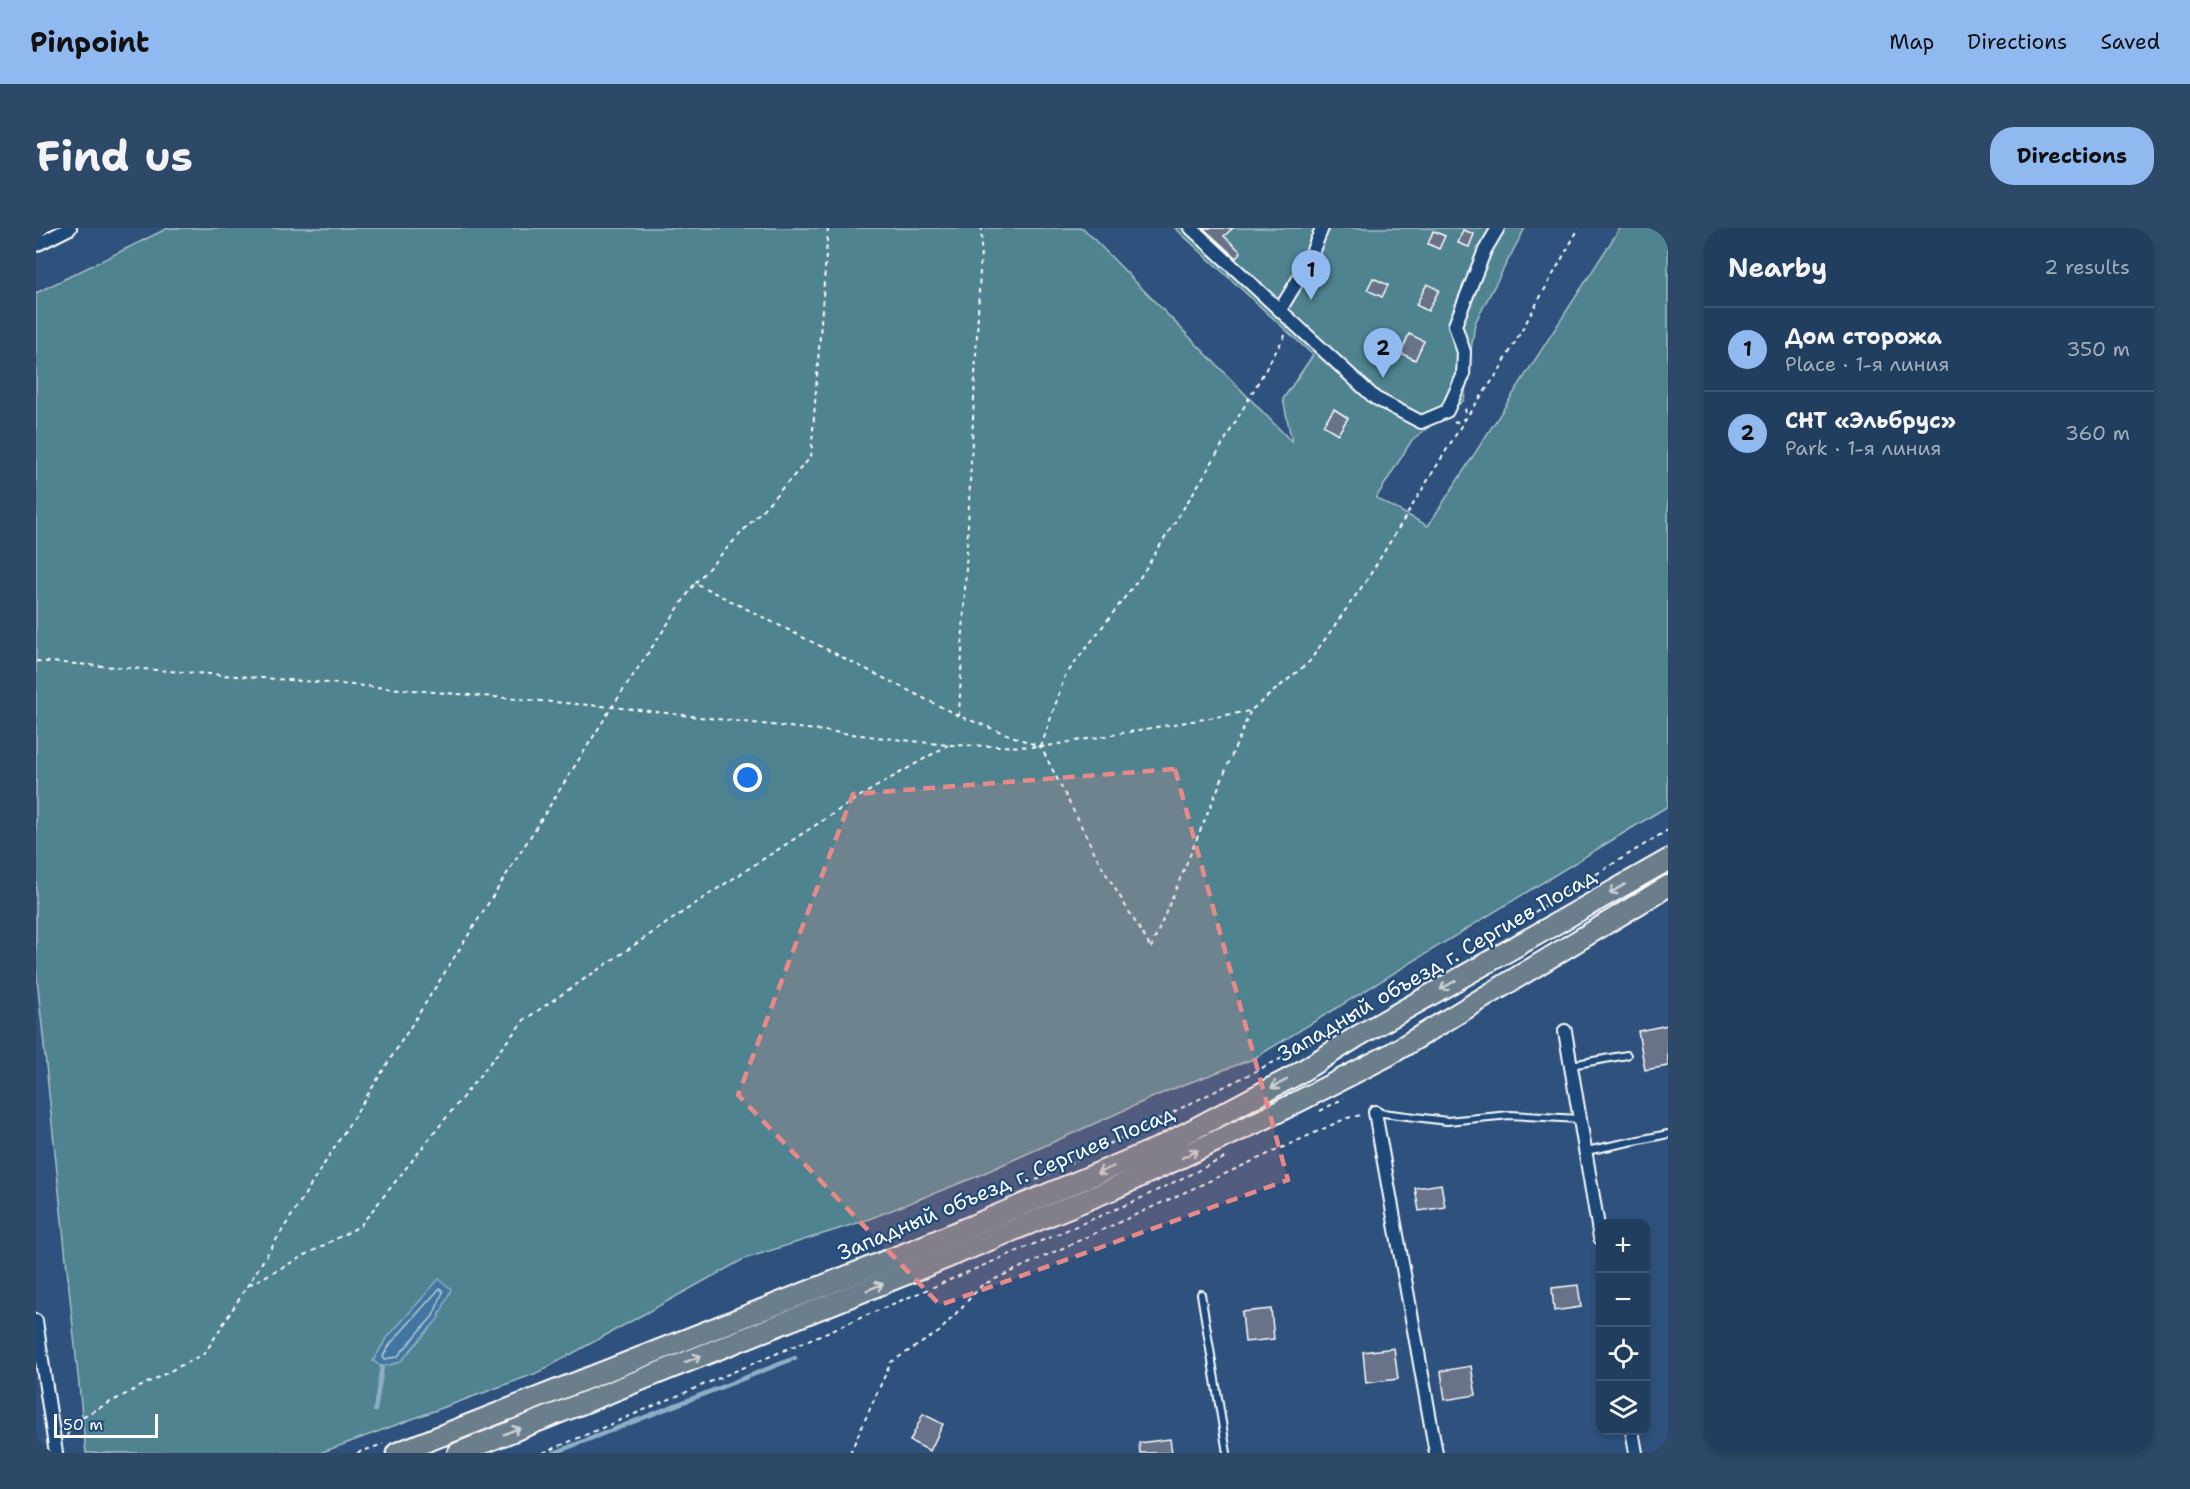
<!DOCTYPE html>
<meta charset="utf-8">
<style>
:root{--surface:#223e5e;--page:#2e4967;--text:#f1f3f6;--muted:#a2aebc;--line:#3f5773;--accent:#90b9f0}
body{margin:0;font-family:"Shantell Sans",sans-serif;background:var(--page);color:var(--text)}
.controls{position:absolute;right:18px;bottom:18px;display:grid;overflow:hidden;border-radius:12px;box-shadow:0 3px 9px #0003}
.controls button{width:54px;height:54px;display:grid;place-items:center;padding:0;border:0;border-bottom:2px solid var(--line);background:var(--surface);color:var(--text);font:30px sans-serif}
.scale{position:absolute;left:18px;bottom:15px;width:104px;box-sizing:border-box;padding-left:6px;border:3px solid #fff;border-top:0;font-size:16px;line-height:21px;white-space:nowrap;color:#fff;-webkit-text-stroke:4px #1f4a7a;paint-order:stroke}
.you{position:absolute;left:712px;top:550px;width:21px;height:21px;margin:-15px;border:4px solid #fff;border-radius:50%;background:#1a73e8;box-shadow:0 0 0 9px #1a73e833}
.badge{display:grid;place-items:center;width:39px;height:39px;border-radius:50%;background:var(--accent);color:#111;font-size:20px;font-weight:700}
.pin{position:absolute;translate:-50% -50px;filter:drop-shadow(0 2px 3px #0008)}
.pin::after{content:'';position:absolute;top:32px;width:21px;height:18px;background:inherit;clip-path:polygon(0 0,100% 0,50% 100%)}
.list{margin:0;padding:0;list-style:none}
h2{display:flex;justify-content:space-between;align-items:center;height:78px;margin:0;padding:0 24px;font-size:26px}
h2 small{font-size:20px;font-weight:400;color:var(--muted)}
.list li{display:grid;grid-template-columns:39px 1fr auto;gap:18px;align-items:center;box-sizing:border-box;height:84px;padding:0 24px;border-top:2px solid var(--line)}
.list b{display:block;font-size:22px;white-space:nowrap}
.list p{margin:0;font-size:20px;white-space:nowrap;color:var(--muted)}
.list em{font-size:20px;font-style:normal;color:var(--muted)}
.icon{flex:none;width:33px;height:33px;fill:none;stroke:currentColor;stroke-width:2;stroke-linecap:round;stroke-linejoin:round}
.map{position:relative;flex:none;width:1632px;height:1225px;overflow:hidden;border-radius:24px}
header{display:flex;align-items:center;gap:36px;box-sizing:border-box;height:84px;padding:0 30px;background:var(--accent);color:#111}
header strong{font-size:28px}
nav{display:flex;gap:33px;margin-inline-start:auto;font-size:21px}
.intro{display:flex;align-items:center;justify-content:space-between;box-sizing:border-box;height:144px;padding:0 36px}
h1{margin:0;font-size:42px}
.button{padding:15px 27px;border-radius:24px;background:var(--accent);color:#111;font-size:21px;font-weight:700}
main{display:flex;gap:36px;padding:0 36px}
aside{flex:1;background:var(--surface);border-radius:24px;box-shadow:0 3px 9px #0003}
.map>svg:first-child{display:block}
</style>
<header>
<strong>Pinpoint</strong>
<nav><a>Map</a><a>Directions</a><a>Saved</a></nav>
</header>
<div class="intro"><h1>Find us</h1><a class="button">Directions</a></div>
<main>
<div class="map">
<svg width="1632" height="1225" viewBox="0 0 1632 1225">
<rect width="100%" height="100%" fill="#2e527d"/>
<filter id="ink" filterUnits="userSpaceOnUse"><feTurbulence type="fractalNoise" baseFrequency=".0167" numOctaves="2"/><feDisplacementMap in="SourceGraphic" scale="12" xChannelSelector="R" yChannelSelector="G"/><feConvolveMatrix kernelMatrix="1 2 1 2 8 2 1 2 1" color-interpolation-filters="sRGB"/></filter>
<g filter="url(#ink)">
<path fill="#508390" stroke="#a8c1c8" stroke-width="1.5" d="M132,0H1047L1256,214L1247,171L1277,127L1139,0H1489L1439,95L1428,172L1376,212L1340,270L1392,298L1584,0H1632V578L1217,831L1131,863L937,950L828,993L708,1031L501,1145L284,1225H50L0,740V65Z"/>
<path fill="#4376a0" stroke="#8eadc6" stroke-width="1.5" d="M403,1051L415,1061L402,1091L364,1134L346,1139L337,1133L350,1111Z"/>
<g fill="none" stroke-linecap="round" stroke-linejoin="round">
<path stroke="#b4c8d9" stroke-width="1.5" d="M404,1060L407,1064L397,1088L361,1129L348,1131L347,1128L355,1115Z"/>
<g stroke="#8eadc6" stroke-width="4.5">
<path d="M339,1182L346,1139"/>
<path d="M518,1225L759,1130"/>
</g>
</g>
<g fill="#687288" stroke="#fff" stroke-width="1.5">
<path d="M1167,0H1197L1188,8L1205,24L1200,30Z"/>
<path d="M1427,2L1438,6L1433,19L1422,15Z"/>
<path d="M1397,3L1409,8L1403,21L1392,16Z"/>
<path d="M1337,50L1352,57L1346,69L1331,62Z"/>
<path d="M1391,56L1403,62L1392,83L1380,77Z"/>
<path d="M1373,106L1388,113L1379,132L1365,125Z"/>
<path d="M1298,181L1312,190L1302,206L1287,197Z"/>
<path d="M1632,797V838L1609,842L1602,803Z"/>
<path d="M1405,956L1409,979L1383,983L1379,960Z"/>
<path d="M1542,1057L1545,1079L1518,1083L1516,1060Z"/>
<path d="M1235,1081L1238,1111L1209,1114L1206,1084Z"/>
<path d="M1358,1120L1362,1151L1330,1155L1327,1124Z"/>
<path d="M1435,1138L1440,1167L1409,1172L1405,1143Z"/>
<path d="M887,1186L907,1196L894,1223L874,1213Z"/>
<path d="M1134,1211L1136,1225H1104L1103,1215Z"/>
</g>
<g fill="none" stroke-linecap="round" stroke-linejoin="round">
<defs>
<g id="service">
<path d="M1535,837L1591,827"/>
<path d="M1339,884L1411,893L1474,887L1543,891"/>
<path d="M1550,923L1632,906"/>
<path d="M1165,1066L1191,1225"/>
</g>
<g id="minor">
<path d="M1155,0L1339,170L1385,194L1411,183L1427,148L1428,124L1419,97L1449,22L1462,0"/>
<path d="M0,17L34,0"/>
<path d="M1244,82L1271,37L1286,0"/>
<path d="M1529,803L1564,1010"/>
<path d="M1339,884L1400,1225"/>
<path d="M0,1093L20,1225"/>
<path d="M1596,1202L1600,1225"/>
</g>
<g id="primary">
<path d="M361,1225L883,1020L1122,920L1258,848L1322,808L1632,632"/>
<path d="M422,1225L888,1039L1077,961L1232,889L1353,827L1632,658"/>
</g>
</defs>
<use href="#service" stroke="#fff" stroke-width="10"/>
<use href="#minor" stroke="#fff" stroke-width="16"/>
<use href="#primary" stroke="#fff" stroke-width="24"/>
<g stroke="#fff" stroke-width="2" stroke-dasharray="4.5 4.5" stroke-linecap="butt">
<path d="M1418,195L1430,190L1463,143L1543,0"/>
<path d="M659,355L775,229L792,0"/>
<path d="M0,433L293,455L576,479L912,517L1005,519L1214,483L1273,434L1332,350L1430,190L1429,178"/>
<path d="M923,488L946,0"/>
<path d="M1005,519L1029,448L1105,348L1174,238L1250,106"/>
<path d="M1445,717L1632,602"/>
<path d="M1115,720L1214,484"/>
<path d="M1284,883L1308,870"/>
<path d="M1000,952L1246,830L1308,796"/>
<path d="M213,1057L324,998L488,792L675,665L826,567L912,517"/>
<path d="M31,1208L36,1194L169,1125L576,479L659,355L923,488L1005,519L1066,639L1115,720"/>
<path d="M321,1225L347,1216"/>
<path d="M507,1225L1099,973L1190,929"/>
<path d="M814,1225L855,1134L903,1104L946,1057L1311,890L1325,887"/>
</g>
<use href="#service" stroke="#1f4a7a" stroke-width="6"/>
<use href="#minor" stroke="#1f4a7a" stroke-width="12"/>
<use href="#primary" stroke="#6b7e8b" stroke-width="20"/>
</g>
<defs><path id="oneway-shaft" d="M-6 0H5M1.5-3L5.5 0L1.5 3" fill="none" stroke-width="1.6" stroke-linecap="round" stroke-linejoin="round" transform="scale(1.5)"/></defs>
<g stroke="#cbd2d6">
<use href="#oneway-shaft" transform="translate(1581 661) rotate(150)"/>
<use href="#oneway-shaft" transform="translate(1412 757) rotate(150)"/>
<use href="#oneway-shaft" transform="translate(1243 856) rotate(152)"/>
<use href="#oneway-shaft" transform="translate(1154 926) rotate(-25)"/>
<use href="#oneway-shaft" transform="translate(1069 942) rotate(157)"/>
<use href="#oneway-shaft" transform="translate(839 1059) rotate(-22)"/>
<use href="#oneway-shaft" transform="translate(657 1131) rotate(-22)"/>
<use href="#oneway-shaft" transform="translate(476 1203) rotate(-22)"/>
</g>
</g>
<path fill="#e88989" fill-opacity="0.2" stroke="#e88989" stroke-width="4.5" stroke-dasharray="12 8" stroke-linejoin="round" d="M1139,541L1252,952L904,1077L702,867L817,566Z"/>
<g text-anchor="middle" stroke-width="4.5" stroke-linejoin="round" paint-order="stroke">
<g font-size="21" fill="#fff" stroke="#1f4a7a">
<text transform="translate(1401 737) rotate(-30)" y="7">Западный объезд г. Сергиев Посад</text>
<text transform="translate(970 955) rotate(-23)" y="7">Западный объезд г. Сергиев Посад</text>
</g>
</g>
</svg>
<div class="controls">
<button>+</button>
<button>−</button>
<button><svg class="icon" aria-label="locate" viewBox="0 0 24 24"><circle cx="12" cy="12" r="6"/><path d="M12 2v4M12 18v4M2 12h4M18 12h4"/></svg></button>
<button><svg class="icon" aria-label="layers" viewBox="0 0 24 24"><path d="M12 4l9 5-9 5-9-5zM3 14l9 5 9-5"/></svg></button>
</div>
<div class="scale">50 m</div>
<div class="you"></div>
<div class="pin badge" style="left:1275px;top:72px">1</div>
<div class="pin badge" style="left:1347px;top:150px">2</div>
</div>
<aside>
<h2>Nearby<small>2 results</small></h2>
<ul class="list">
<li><span class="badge">1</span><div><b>Дом сторожа</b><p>Place · 1-я линия</p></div><em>350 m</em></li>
<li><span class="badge">2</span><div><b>СНТ «Эльбрус»</b><p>Park · 1-я линия</p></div><em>360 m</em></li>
</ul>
</aside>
</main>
